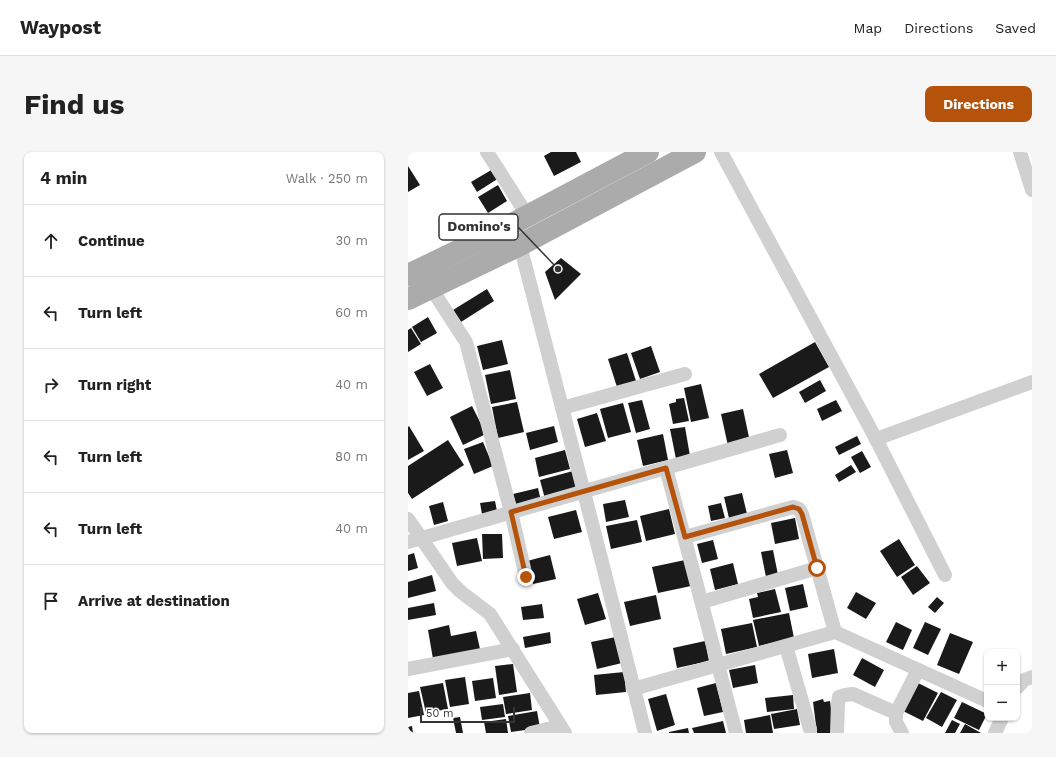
<!DOCTYPE html>
<meta charset="utf-8">
<style>
:root{--surface:#fff;--page:#f6f6f6;--text:#222;--muted:#767676;--line:#e0e0e0;--accent:#b45309}
body{margin:0;font-family:"Work Sans",sans-serif;background:var(--page);color:var(--text)}
.controls{position:absolute;right:12px;bottom:12px;display:grid;overflow:hidden;border-radius:8px;box-shadow:0 1px 3px #0004}
.controls button{width:36px;height:36px;display:grid;place-items:center;padding:0;border:0;border-bottom:1px solid var(--line);background:var(--surface);color:var(--text);font:20px sans-serif}
.scale{position:absolute;left:12px;bottom:10px;width:95px;box-sizing:border-box;padding-left:4px;border:2px solid #333;border-top:0;font-size:11px;line-height:14px;white-space:nowrap;color:#333;-webkit-text-stroke:3px #fff;paint-order:stroke}
.stop{position:absolute;width:12px;height:12px;margin:-9px;border:3px solid #b45309;border-radius:50%;background:#fff}
.stop.end{background:#b45309;border-color:#fff;box-shadow:0 1px 4px #0008}
.list{margin:0;padding:0;list-style:none}
h2{display:flex;justify-content:space-between;align-items:center;height:52px;margin:0;padding:0 16px;font-size:17px}
h2 small{font-size:13px;font-weight:400;color:var(--muted)}
.list li{display:grid;grid-template-columns:26px 1fr auto;gap:12px;align-items:center;box-sizing:border-box;height:72px;padding:0 16px;border-top:1px solid var(--line)}
.list b{display:block;font-size:15px;white-space:nowrap}
.list em{font-size:13px;font-style:normal;color:var(--muted)}
.icon{flex:none;width:22px;height:22px;fill:none;stroke:currentColor;stroke-width:2;stroke-linecap:round;stroke-linejoin:round}
.map{position:relative;flex:none;width:624px;height:581px;overflow:hidden;border-radius:8px}
header{display:flex;align-items:center;gap:24px;box-sizing:border-box;height:56px;padding:0 20px;background:var(--surface);border-bottom:1px solid var(--line)}
header strong{font-size:19px}
nav{display:flex;gap:22px;margin-inline-start:auto;font-size:14px}
.intro{display:flex;align-items:center;justify-content:space-between;box-sizing:border-box;height:96px;padding:0 24px}
h1{margin:0;font-size:28px}
.button{padding:10px 18px;border-radius:8px;background:var(--accent);color:#fff;font-size:14px;font-weight:700}
main{display:flex;gap:24px;padding:0 24px}
aside{flex:1;background:var(--surface);border-radius:8px;box-shadow:0 1px 3px #0004}
.map>svg:first-child{display:block}
</style>
<header>
<strong>Waypost</strong>
<nav><a>Map</a><a>Directions</a><a>Saved</a></nav>
</header>
<div class="intro"><h1>Find us</h1><a class="button">Directions</a></div>
<main>
<aside>
<h2>4 min<small>Walk · 250 m</small></h2>
<ul class="list">
<li><svg class="icon" aria-label="ahead" viewBox="0 0 24 24"><path d="M12 20V5M6 11l6-6 6 6"/></svg><div><b>Continue</b></div><em>30 m</em></li>
<li><svg class="icon" aria-label="left" viewBox="0 0 24 24"><path d="M17 20v-9H6M10 6l-5 5 5 5"/></svg><div><b>Turn left</b></div><em>60 m</em></li>
<li><svg class="icon" aria-label="right" viewBox="0 0 24 24"><path d="M7 20v-9h11M14 6l5 5-5 5"/></svg><div><b>Turn right</b></div><em>40 m</em></li>
<li><svg class="icon" aria-label="left" viewBox="0 0 24 24"><path d="M17 20v-9H6M10 6l-5 5 5 5"/></svg><div><b>Turn left</b></div><em>80 m</em></li>
<li><svg class="icon" aria-label="left" viewBox="0 0 24 24"><path d="M17 20v-9H6M10 6l-5 5 5 5"/></svg><div><b>Turn left</b></div><em>40 m</em></li>
<li><svg class="icon" aria-label="arrive" viewBox="0 0 24 24"><path d="M6 21V4h12l-3 4 3 4H6"/></svg><div><b>Arrive at destination</b></div></li>
</ul>
</aside>
<div class="map">
<svg width="624" height="581" viewBox="0 0 624 581">
<rect width="100%" height="100%" fill="#fff"/>
<g fill="#1a1a1a">
<path d="M143,0H168L173,10L146,24L136,4Z"/>
<path d="M0,14L12,33L0,40Z"/>
<path d="M85,17L91,26L69,40L63,30Z"/>
<path d="M90,33L99,49L80,61L70,45Z"/>
<path d="M153,106L173,122L147,148L137,120Z"/>
<path d="M79,137L86,149L53,170L45,158Z"/>
<path d="M20,165L29,181L13,190L4,175Z"/>
<path d="M3,176L13,192L0,200V178Z"/>
<path d="M94,188L100,212L75,218L69,194Z"/>
<path d="M407,190L421,215L365,246L351,222Z"/>
<path d="M243,194L252,220L232,227L223,201Z"/>
<path d="M219,201L228,229L209,235L200,207Z"/>
<path d="M22,212L35,236L19,244L6,220Z"/>
<path d="M102,218L108,247L83,252L77,223Z"/>
<path d="M412,228L418,239L397,251L391,240Z"/>
<path d="M293,232L301,266L283,270L276,236Z"/>
<path d="M276,246L281,269L265,272L261,252L268,250V247Z"/>
<path d="M234,248L242,277L228,281L220,251Z"/>
<path d="M428,248L434,259L414,269L409,257Z"/>
<path d="M109,250L116,280L90,286L84,255Z"/>
<path d="M215,251L223,280L200,286L192,257Z"/>
<path d="M64,254L78,282L55,293L42,265Z"/>
<path d="M335,257L342,290L320,294L313,262Z"/>
<path d="M189,261L198,289L177,295L169,267Z"/>
<path d="M1,274L16,299L0,308V275Z"/>
<path d="M146,274L150,290L122,298L118,281Z"/>
<path d="M277,275L282,304L268,307L262,277Z"/>
<path d="M255,282L260,308L235,314L229,288Z"/>
<path d="M449,284L453,292L431,303L427,295Z"/>
<path d="M40,288L56,313L4,347L0,341V314Z"/>
<path d="M75,290L85,314L66,322L56,297Z"/>
<path d="M157,298L162,317L131,325L127,306Z"/>
<path d="M379,298L385,321L367,326L361,302Z"/>
<path d="M454,299L463,315L452,321L443,305Z"/>
<path d="M443,313L448,320L431,330L427,323Z"/>
<path d="M165,319L170,338L137,347L132,328Z"/>
<path d="M130,336L133,349L109,355L105,342Z"/>
<path d="M334,341L339,362L321,366L316,345Z"/>
<path d="M217,348L221,365L198,370L195,352Z"/>
<path d="M87,349L89,359L74,362L72,351Z"/>
<path d="M35,350L40,369L26,373L21,354Z"/>
<path d="M313,351L317,366L303,369L300,354Z"/>
<path d="M261,357L267,382L238,389L232,364Z"/>
<path d="M168,358L174,380L146,387L140,365Z"/>
<path d="M387,366L391,387L367,392L363,371Z"/>
<path d="M229,368L234,390L203,397L198,374Z"/>
<path d="M74,382H94L95,406L75,407Z"/>
<path d="M69,386L74,409L49,414L44,391Z"/>
<path d="M491,387L507,413L489,425L472,399Z"/>
<path d="M305,388L310,407L294,411L289,392Z"/>
<path d="M365,398L370,423L358,425L353,400Z"/>
<path d="M6,401L10,416L0,419V403Z"/>
<path d="M142,403L148,427L125,432L119,409Z"/>
<path d="M277,408L283,434L250,441L244,415Z"/>
<path d="M325,411L330,432L307,438L302,417Z"/>
<path d="M509,414L522,431L505,443L493,425Z"/>
<path d="M24,423L28,439L0,446V430Z"/>
<path d="M395,432L400,455L382,459L377,436Z"/>
<path d="M367,437L373,460L345,466L341,447L350,445L349,441Z"/>
<path d="M448,440L468,451L458,467L439,456Z"/>
<path d="M190,441L198,467L177,473L169,447Z"/>
<path d="M248,443L253,467L222,474L216,450Z"/>
<path d="M529,445L536,451L527,461L520,455Z"/>
<path d="M26,451L28,463L0,468V456Z"/>
<path d="M134,452L136,466L115,468L113,455Z"/>
<path d="M381,461L386,486L351,494L345,468Z"/>
<path d="M488,470L504,478L495,498L478,490Z"/>
<path d="M517,470L533,477L520,503L505,496Z"/>
<path d="M344,471L349,495L318,502L313,477Z"/>
<path d="M41,473L43,484L68,479L72,497L25,507L20,478Z"/>
<path d="M142,480L143,491L117,496L115,485Z"/>
<path d="M542,481L565,490L551,522L529,513Z"/>
<path d="M208,485L214,511L189,517L183,490Z"/>
<path d="M297,489L301,509L269,516L265,496Z"/>
<path d="M426,497L430,521L404,526L400,502Z"/>
<path d="M454,506L476,518L467,535L445,523Z"/>
<path d="M105,512L109,540L91,543L87,514Z"/>
<path d="M347,513L350,531L325,536L321,518Z"/>
<path d="M216,520L218,540L188,543L186,523Z"/>
<path d="M57,525L61,552L42,555L37,528Z"/>
<path d="M85,526L88,546L67,549L64,529Z"/>
<path d="M35,531L40,557L18,561L12,535Z"/>
<path d="M308,531L315,560L296,564L289,536Z"/>
<path d="M510,531L530,541L515,569L495,559Z"/>
<path d="M11,539L16,563L0,566V541Z"/>
<path d="M533,540L549,548L534,575L518,566Z"/>
<path d="M122,541L124,558L98,562L95,545Z"/>
<path d="M258,542L267,573L249,579L240,547Z"/>
<path d="M385,543L386,557L359,560L357,546Z"/>
<path d="M415,547L416,550L422,549L426,581H409L405,550Z"/>
<path d="M554,550L579,562L571,578L546,566Z"/>
<path d="M95,552L97,565L74,568L72,555Z"/>
<path d="M389,557L392,573L366,577L363,562Z"/>
<path d="M129,559L132,576L103,580L100,564Z"/>
<path d="M362,563L365,581H338L336,568Z"/>
<path d="M52,565L55,581H48L45,566Z"/>
<path d="M98,567L100,581H78L76,570Z"/>
<path d="M544,568L552,572L547,581H537Z"/>
<path d="M315,569L318,581H286L284,576Z"/>
<path d="M557,572L573,581H552Z"/>
<path d="M4,574L5,581H0V575Z"/>
<path d="M280,576L281,581H261V580Z"/>
</g>
<g fill="none" stroke-linecap="round" stroke-linejoin="round">
<g stroke="#d0d0d0" stroke-width="14">
<path d="M79,0L119,63"/>
<path d="M313,0L468,287L537,423"/>
<path d="M612,0L624,38"/>
<path d="M112,93L195,414L237,581"/>
<path d="M23,136L58,190L103,360L118,425"/>
<path d="M154,256L277,222"/>
<path d="M468,287L624,230"/>
<path d="M258,316L328,581"/>
<path d="M0,367L44,431L53,440L82,462L157,581"/>
<path d="M277,385L385,355L391,357L394,362L427,480"/>
<path d="M0,390L372,283"/>
<path d="M294,450L409,416"/>
<path d="M378,494L402,577"/>
<path d="M0,517L105,497"/>
<path d="M609,536L616,528L624,525"/>
<path d="M225,537L427,480L579,549"/>
<path d="M123,581L152,574"/>
<path d="M429,581L430,551L431,545L437,543L445,542L488,561"/>
<path d="M494,581L488,570V561L510,518"/>
<path d="M587,581L594,566"/>
</g>
<g stroke="#ababab" stroke-width="22">
<path d="M0,123L87,81L240,0"/>
<path d="M0,147L112,93L287,0"/>
</g>
</g>
<g fill="none" stroke-linecap="round" stroke-linejoin="round">
<path stroke="#b45309" stroke-width="5" d="M118,425L103,360L258,316L277,385L385,355L391,357L394,362L409,416"/>
</g>
<path fill="none" stroke="#333" stroke-width="1.5" d="M150 117L110 75"/>
<circle fill="#333" stroke="#fff" stroke-width="1.5" cx="150" cy="117" r="4"/>
<rect fill="#fff" stroke="#333" stroke-width="1.5" x="31" y="62" width="79" height="26" rx="4"/>
<g font-size="14" text-anchor="middle" font-weight="bold" fill="#333">
<text x="71" y="79">Domino's</text>
</g>
</svg>
<div class="controls">
<button>+</button>
<button>−</button>
</div>
<div class="scale">50 m</div>
<div class="stop" style="left:409px;top:416px"></div>
<div class="stop end" style="left:118px;top:425px"></div>
</div>
</main>
